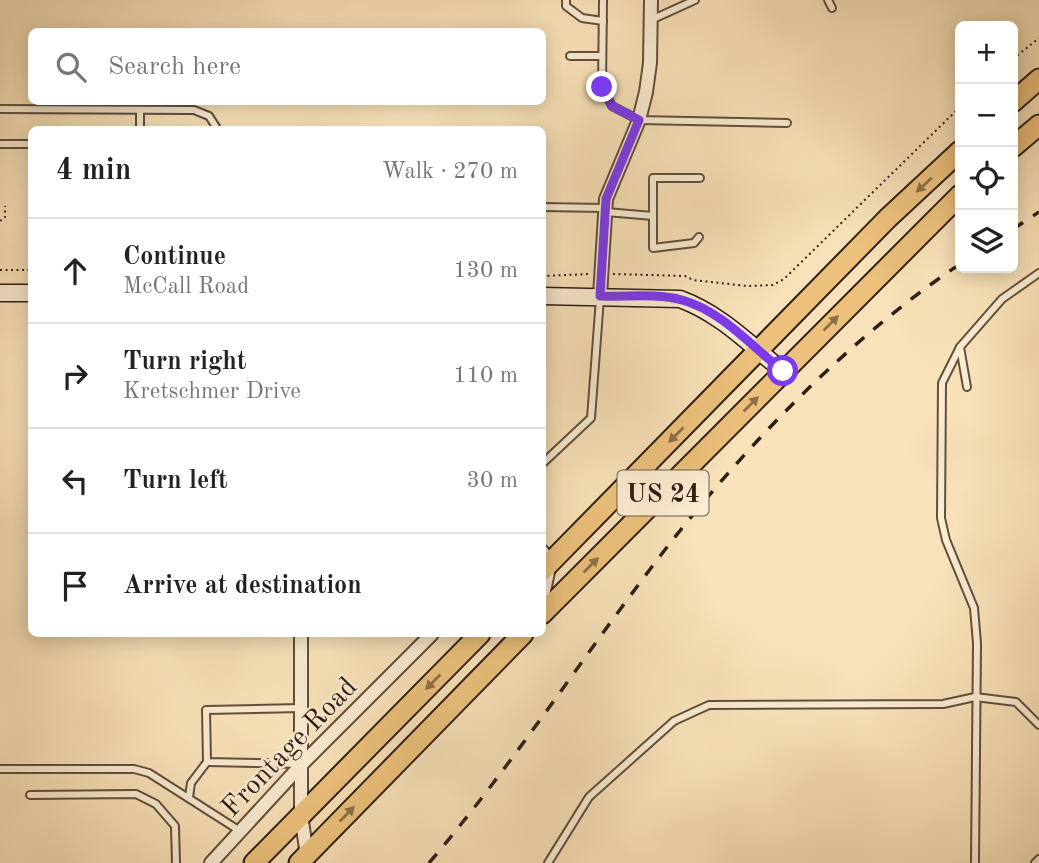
<!DOCTYPE html>
<meta charset="utf-8">
<style>
:root{--surface:#fff;--page:#f6f6f6;--text:#222;--muted:#767676;--line:#e0e0e0}
body{margin:0;font-family:"Old Standard TT",serif;background:var(--page);color:var(--text)}
.controls{position:absolute;right:21px;top:21px;display:grid;overflow:hidden;border-radius:10px;box-shadow:0 4px 18px #0003}
.controls button{width:63px;height:63px;display:grid;place-items:center;padding:0;border:0;border-bottom:2px solid var(--line);background:var(--surface);color:var(--text);font:35px sans-serif}
.stop{position:absolute;width:21px;height:21px;margin:-16px;border:5px solid #7c3aed;border-radius:50%;background:#fff}
.stop.end{background:#7c3aed;border-color:#fff;box-shadow:0 2px 7px #0008}
.list{margin:0;padding:0;list-style:none}
h2{display:flex;justify-content:space-between;align-items:center;height:91px;margin:0;padding:0 28px;font-size:30px}
h2 small{font-size:23px;font-weight:400;color:var(--muted)}
.list li{display:grid;grid-template-columns:46px 1fr auto;gap:21px;align-items:center;box-sizing:border-box;height:105px;padding:0 28px;border-top:2px solid var(--line)}
.list b{display:block;font-size:26px;white-space:nowrap}
.list p{margin:0;font-size:23px;white-space:nowrap;color:var(--muted)}
.list em{font-size:23px;font-style:normal;color:var(--muted)}
.icon{flex:none;width:38px;height:38px;fill:none;stroke:currentColor;stroke-width:2;stroke-linecap:round;stroke-linejoin:round}
.map{position:relative;flex:none;width:1039px;height:863px;overflow:hidden}
.search{position:absolute;background:var(--surface);box-shadow:0 4px 18px #0003;left:28px;top:28px;width:518px;height:77px;display:flex;align-items:center;gap:18px;box-sizing:border-box;padding:0 24px;border-radius:10px;color:var(--muted);font-size:26px}
.panel{position:absolute;background:var(--surface);box-shadow:0 4px 18px #0003;left:28px;top:126px;width:518px;height:511px;border-radius:10px}
.map>svg:first-child{display:block}
</style>
<div class="map">
<svg width="1039" height="863" viewBox="0 0 1039 863">
<rect width="100%" height="100%" fill="#f9e2b9"/>
<filter id="stains"><feTurbulence type="fractalNoise" baseFrequency=".00286" numOctaves="4"/><feColorMatrix values="0 0 0 0 .2 0 0 0 0 .09 0 0 0 0 .02 0 0 0 .5 -.17"/></filter>
<radialGradient id="worn" r=".72"><stop offset=".6" stop-color="#630" stop-opacity="0"/><stop offset="1" stop-color="#630" stop-opacity=".3"/></radialGradient>
<g fill="none" stroke-linecap="round" stroke-linejoin="round">
<defs>
<g id="service">
<path d="M566,0V6L582,18L603,21"/>
<path d="M603,0L602,87L612,106L639,120L787,123"/>
<path d="M828,0L832,8"/>
<path d="M651,20L695,0"/>
<path d="M570,56H602"/>
<path d="M0,109L194,110L209,116L218,130"/>
<path d="M140,110V130"/>
<path d="M0,144H32"/>
<path d="M542,207L605,208"/>
<path d="M606,212L653,216V178H700"/>
<path d="M653,216V248L694,243L699,237"/>
<path d="M960,347L942,383L941,518L946,540L974,608L977,643L975,863"/>
<path d="M967,387L960,347L1002,299L1039,273"/>
<path d="M542,464L591,418L600,298"/>
<path d="M301,708L206,710L207,762L301,764"/>
<path d="M0,769H134L149,773L240,831"/>
<path d="M30,795L136,794L156,804L175,826L176,863"/>
<path d="M189,797L191,783L207,762"/>
<path d="M548,863L589,797L674,721L709,705L943,704L975,697L1016,702L1039,725"/>
<path d="M1035,863L1039,859"/>
</g>
<g id="minor">
<path d="M600,296L606,199L639,120L646,92L650,63L651,0"/>
<path d="M542,551L550,563L542,600"/>
<path d="M301,634V815L307,855"/>
<path d="M211,863L302,764L432,634"/>
</g>
<g id="secondary">
<path d="M0,293H32"/>
<path d="M542,296L680,299C721,314 749,344 783,371"/>
</g>
<g id="trunk">
<path d="M1013,102L1039,79"/>
<path d="M1013,147L1039,125"/>
<path d="M542,571L888,218L960,151"/>
<path d="M542,614L960,195"/>
<path d="M254,863L480,634"/>
<path d="M299,863L523,634"/>
</g>
</defs>
<use href="#service" stroke="#604f3d" stroke-width="10"/>
<use href="#minor" stroke="#604f3d" stroke-width="16"/>
<use href="#secondary" stroke="#2d1e14" stroke-width="19"/>
<use href="#trunk" stroke="#2d1e14" stroke-width="23"/>
<g stroke="#2d1e14" stroke-width="2" stroke-dasharray="2 3.5" stroke-linecap="butt">
<path d="M1013,59L1039,38"/>
<path d="M0,221L5,217V206"/>
<path d="M0,270H32"/>
<path d="M613,274L685,276L693,280L747,286L773,285L784,279L960,107"/>
<path d="M542,276L590,274"/>
</g>
<use href="#service" stroke="#fbecd2" stroke-width="6"/>
<use href="#minor" stroke="#fbecd2" stroke-width="12"/>
<use href="#secondary" stroke="#fbecd2" stroke-width="16"/>
<use href="#trunk" stroke="#ecc17c" stroke-width="19"/>
<g stroke="#2d1e14" stroke-width="3.5" stroke-dasharray="12 12" stroke-linecap="butt">
<path d="M1013,229L1039,212"/>
<path d="M429,863C516,761 589,647 671,542C753,438 850,338 960,264"/>
</g>
</g>
<defs><path id="oneway-solid" d="M-6-.8H1V-3.2L6.5 0L1 3.2V.8H-6Z" transform="scale(1.75)"/></defs>
<g fill="#8c7048">
<use href="#oneway-solid" transform="translate(924 185) rotate(137)"/>
<use href="#oneway-solid" transform="translate(831 323) rotate(-45)"/>
<use href="#oneway-solid" transform="translate(751 404) rotate(-45)"/>
<use href="#oneway-solid" transform="translate(676 435) rotate(135)"/>
<use href="#oneway-solid" transform="translate(591 565) rotate(-45)"/>
<use href="#oneway-solid" transform="translate(433 682) rotate(135)"/>
<use href="#oneway-solid" transform="translate(347 814) rotate(-46)"/>
</g>
<g fill="none" stroke-linecap="round" stroke-linejoin="round">
<path stroke="#7c3aed" stroke-width="9" d="M602,87L612,106L639,120L606,199L600,296C626,297 656,293 682,300C722,311 751,346 783,371"/>
</g>
<g text-anchor="middle" stroke-width="5" stroke-linejoin="round" paint-order="stroke">
<rect fill="#fbecd2" stroke="#6b5c4d" stroke-width="2" x="617.5" y="470.5" width="91" height="45" rx="5"/>
<g font-size="26" font-weight="bold" fill="#2d1e14">
<text x="663" y="502">US 24</text>
</g>
<g font-size="28" fill="#2d1e14" stroke="#fbecd2">
<text transform="translate(288 746) rotate(-46)" y="10">Frontage Road</text>
</g>
</g>
<rect width="100%" height="100%" filter="url(#stains)"/>
<rect width="100%" height="100%" fill="url(#worn)"/>
</svg>
<div class="controls">
<button>+</button>
<button>−</button>
<button><svg class="icon" aria-label="locate" viewBox="0 0 24 24"><circle cx="12" cy="12" r="6"/><path d="M12 2v4M12 18v4M2 12h4M18 12h4"/></svg></button>
<button><svg class="icon" aria-label="layers" viewBox="0 0 24 24"><path d="M12 4l9 5-9 5-9-5zM3 14l9 5 9-5"/></svg></button>
</div>
<div class="stop" style="left:783px;top:371px"></div>
<div class="stop end" style="left:602px;top:87px"></div>
<div class="search"><svg class="icon" aria-label="search" viewBox="0 0 24 24"><circle cx="10" cy="10" r="6"/><path d="M15 15l6 6"/></svg>Search here</div>
<section class="panel">
<h2>4 min<small>Walk · 270 m</small></h2>
<ul class="list">
<li><svg class="icon" aria-label="ahead" viewBox="0 0 24 24"><path d="M12 20V5M6 11l6-6 6 6"/></svg><div><b>Continue</b><p>McCall Road</p></div><em>130 m</em></li>
<li><svg class="icon" aria-label="right" viewBox="0 0 24 24"><path d="M7 20v-9h11M14 6l5 5-5 5"/></svg><div><b>Turn right</b><p>Kretschmer Drive</p></div><em>110 m</em></li>
<li><svg class="icon" aria-label="left" viewBox="0 0 24 24"><path d="M17 20v-9H6M10 6l-5 5 5 5"/></svg><div><b>Turn left</b></div><em>30 m</em></li>
<li><svg class="icon" aria-label="arrive" viewBox="0 0 24 24"><path d="M6 21V4h12l-3 4 3 4H6"/></svg><div><b>Arrive at destination</b></div></li>
</ul>
</section>
</div>
